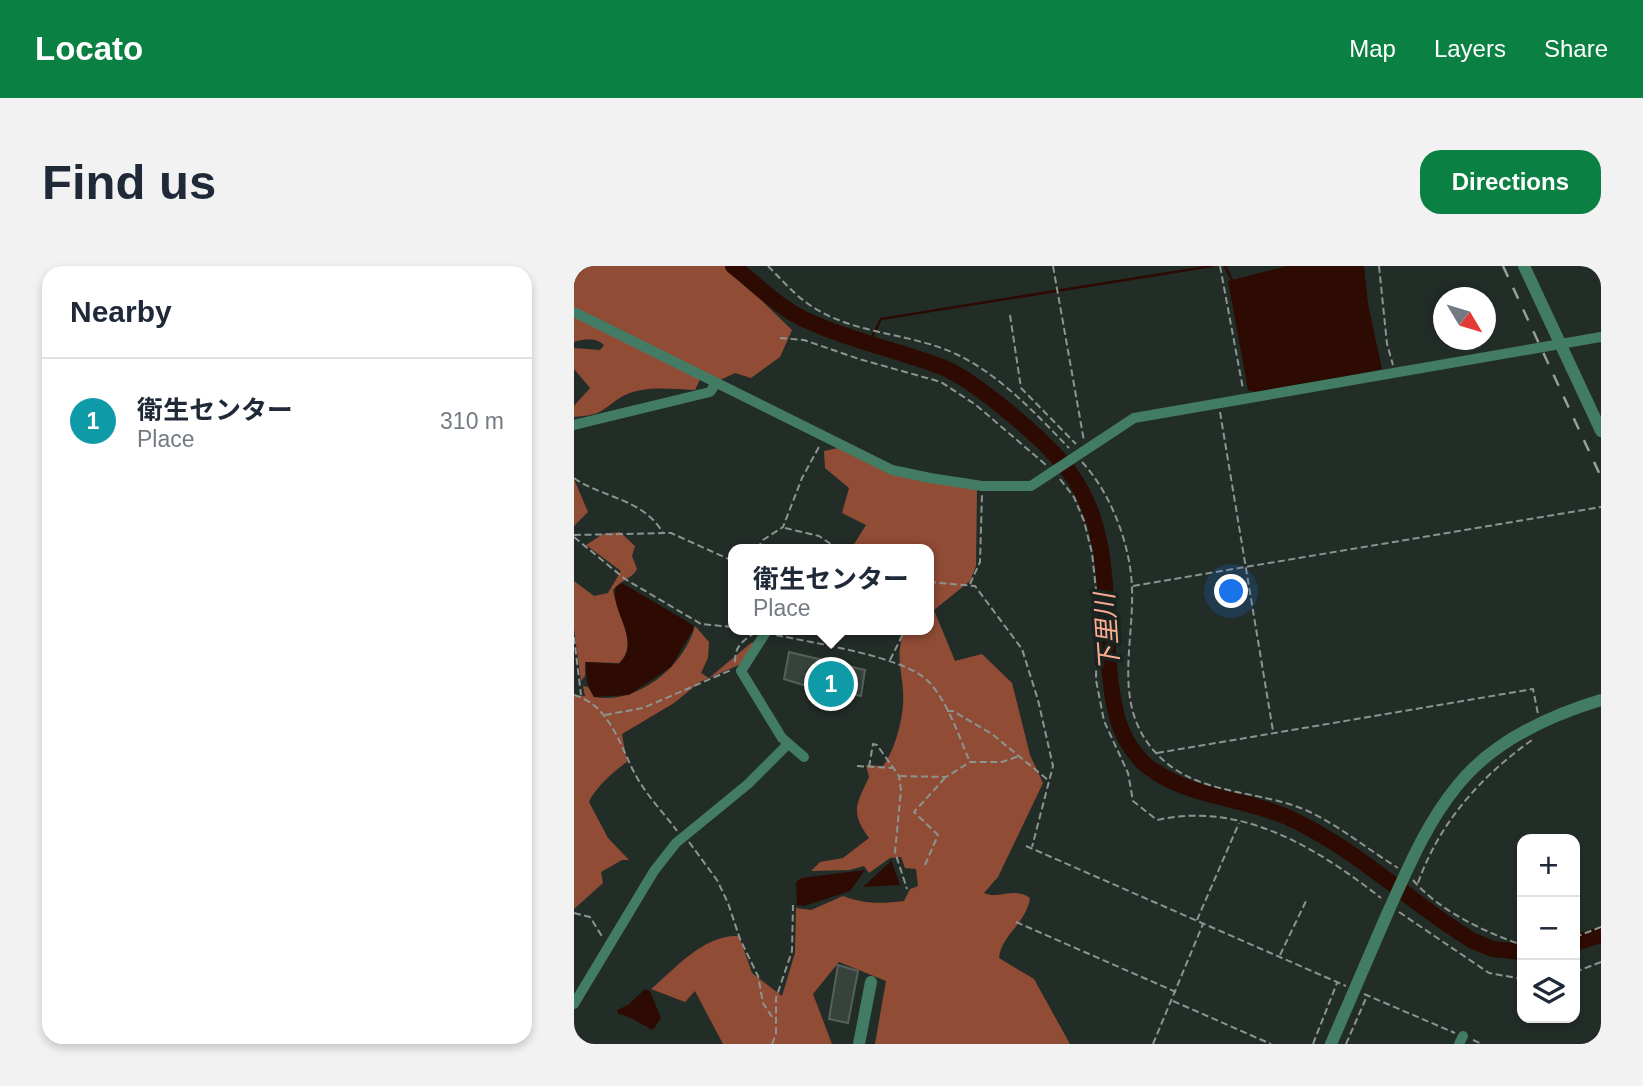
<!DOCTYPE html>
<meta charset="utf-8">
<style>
:root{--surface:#fff;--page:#f2f2f3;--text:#1f2937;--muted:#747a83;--line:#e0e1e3;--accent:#0b8043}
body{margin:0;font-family:Helvetica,"Noto Sans JP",sans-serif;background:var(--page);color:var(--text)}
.controls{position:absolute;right:21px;bottom:21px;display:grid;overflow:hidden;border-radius:14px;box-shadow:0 4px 10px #0003}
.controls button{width:63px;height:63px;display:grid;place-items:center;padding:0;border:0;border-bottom:2px solid var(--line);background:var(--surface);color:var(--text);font:35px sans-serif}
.compass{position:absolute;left:859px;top:21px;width:63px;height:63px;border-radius:50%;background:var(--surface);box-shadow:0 4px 10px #0003;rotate:128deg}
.you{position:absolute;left:658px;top:326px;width:24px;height:24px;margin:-18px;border:5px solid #fff;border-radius:50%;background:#1a73e8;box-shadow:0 0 0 10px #1a73e833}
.badge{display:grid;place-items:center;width:46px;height:46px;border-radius:50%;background:var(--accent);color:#fff;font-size:23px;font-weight:700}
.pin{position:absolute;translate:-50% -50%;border:4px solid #fff;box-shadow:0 2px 7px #0006}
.popup{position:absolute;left:154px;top:278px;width:206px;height:91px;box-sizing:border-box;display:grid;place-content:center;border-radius:14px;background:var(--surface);filter:drop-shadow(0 2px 5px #0005);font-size:23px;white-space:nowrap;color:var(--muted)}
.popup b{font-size:26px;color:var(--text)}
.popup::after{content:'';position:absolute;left:50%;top:100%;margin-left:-14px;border:14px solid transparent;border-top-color:var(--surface)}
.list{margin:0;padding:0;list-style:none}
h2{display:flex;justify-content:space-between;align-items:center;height:91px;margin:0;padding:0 28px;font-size:30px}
h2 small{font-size:23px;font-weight:400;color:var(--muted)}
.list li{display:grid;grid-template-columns:46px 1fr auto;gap:21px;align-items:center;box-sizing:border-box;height:126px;padding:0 28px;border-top:2px solid var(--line)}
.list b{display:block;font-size:26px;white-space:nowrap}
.list p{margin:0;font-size:23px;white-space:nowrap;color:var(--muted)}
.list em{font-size:23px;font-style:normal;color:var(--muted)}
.icon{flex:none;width:38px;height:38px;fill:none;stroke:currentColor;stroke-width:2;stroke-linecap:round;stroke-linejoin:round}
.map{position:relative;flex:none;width:1027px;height:778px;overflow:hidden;border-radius:21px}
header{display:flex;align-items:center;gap:42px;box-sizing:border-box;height:98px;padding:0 35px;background:var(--accent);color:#fff}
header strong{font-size:33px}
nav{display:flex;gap:38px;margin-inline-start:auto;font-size:24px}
.intro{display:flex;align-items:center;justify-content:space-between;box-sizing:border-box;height:168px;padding:0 42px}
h1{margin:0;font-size:49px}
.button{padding:18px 32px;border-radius:21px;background:var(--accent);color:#fff;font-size:24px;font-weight:700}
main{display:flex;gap:42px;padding:0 42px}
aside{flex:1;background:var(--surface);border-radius:21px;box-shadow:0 4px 10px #0003}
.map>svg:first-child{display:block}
</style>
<header>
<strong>Locato</strong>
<nav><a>Map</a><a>Layers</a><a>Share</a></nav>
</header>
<div class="intro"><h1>Find us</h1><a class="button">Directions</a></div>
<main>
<aside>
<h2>Nearby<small></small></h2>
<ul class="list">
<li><span class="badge" style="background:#0f9aa8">1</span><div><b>衛生センター</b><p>Place</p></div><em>310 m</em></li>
</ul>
</aside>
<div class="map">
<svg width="1027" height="778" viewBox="0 0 1027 778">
<rect width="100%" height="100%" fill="#232d28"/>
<g fill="#914c36">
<path d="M0,0H152L218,64L206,91L177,112L161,107L144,115L129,107L121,124C98,123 70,119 49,130C26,144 30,149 0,151V140L16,122L0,103V82L26,84L30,79C21,71 11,73 0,76Z"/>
<path d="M264,182L303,201L403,223L402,300L396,315L360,344L381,395L408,388L438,417L456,489L469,517L424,611L410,627C425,634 439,620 456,632C452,658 427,669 425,692L460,713L496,778H301L312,715L265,696L239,728L258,778H149L121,725L111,736L77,723C102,702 130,668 165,670L178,707L208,730L221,687L222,642L237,644L269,630C290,638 308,638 330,635L336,623L344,620L342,603L331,602L327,591L316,592L295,607L290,600L276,604L237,605L246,596L269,592L295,572C276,546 282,539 295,511L292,499L309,500C320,486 328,457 329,438C331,410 319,391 331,364H355V283H277L292,259L268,247L275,222L251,202L250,185Z"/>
<path d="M0,213L14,246L0,260Z"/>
<path d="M46,266L61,280L58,290L63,303C57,314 46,314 39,324C42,346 66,379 45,397L11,396V410L7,415L0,363V315L20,330L34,327L47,305L12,279L29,268Z"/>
<path d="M121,360L135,376L134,392L127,407L135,412L177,377L182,376L167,398L126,416L100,437L48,468L53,496C41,504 21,522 15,536L34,572L55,594H48L27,606L29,617L0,643V429L11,430L9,420L14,421L20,431C63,439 110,401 121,360Z"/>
</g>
<g fill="#2d0a02">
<path d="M713,0H790L794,38L808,103L686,128L674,124L654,15Z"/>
<path d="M48,317L119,359V364L97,401L55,429L20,431L13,417L12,396L45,398C70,375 35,346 42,321Z"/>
<path d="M317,594L326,619L289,621L315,597Z"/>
<path d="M291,604L276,625L230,640L223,639L222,616L227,612Z"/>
<path d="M71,723L76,725L87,752L79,764C68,759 57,750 44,748L43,744L54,739Z"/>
</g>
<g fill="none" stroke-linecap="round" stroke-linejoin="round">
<g stroke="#2d0a02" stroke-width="2.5">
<path d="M651,0L658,14"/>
<path d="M294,79L307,53L638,0"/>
</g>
<g stroke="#2d0a02" stroke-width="16">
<path d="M159,0C182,18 206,43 234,55C277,75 324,84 368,101C401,114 472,175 494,204C548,275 523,366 542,447C547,469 561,493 580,505C620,532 669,532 713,551C782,582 835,636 899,675L919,683L948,686"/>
<path d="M1001,677L1027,669"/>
</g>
</g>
<g fill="#37423c" stroke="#54605a" stroke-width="2">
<path d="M215,386L291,404L287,430L265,425L262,442L239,437L242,423L210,413Z"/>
<path d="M264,699L284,705L274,757L255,753Z"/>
</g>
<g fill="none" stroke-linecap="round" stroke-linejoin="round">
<g stroke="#8c9490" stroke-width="2" stroke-dasharray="7 3.5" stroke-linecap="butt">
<path d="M194,0C209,15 223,32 242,43C284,69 339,67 384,89C427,110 462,148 495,182"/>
<path d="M479,0L510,175"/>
<path d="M646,0L669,123"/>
<path d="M805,0L813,78L819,99"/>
<path d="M436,49L447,122L502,178"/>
<path d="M206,72L230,74L285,93L367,116L402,139L472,199"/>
<path d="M646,146L699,465"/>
<path d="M508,196C537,227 557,280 558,323C560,379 538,440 582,487C623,532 687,522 738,547C768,562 795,584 824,602"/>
<path d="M0,212C28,232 69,232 89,267"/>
<path d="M486,213L500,231L510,255L518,287L523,333L522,414L530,455L554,507L559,535L583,554C668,535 743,582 807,632"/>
<path d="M211,262L245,270L264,283"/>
<path d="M0,269L97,267L159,295"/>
<path d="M0,271L51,313L127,358L159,361"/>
<path d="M183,283L189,274L209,261L228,212L246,179"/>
<path d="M355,316L401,320L448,383L464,434L479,500L458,581"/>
<path d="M396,318L406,296L408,228"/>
<path d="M559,320L1027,241"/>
<path d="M202,369C239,377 327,390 353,414C374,435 384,469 396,496"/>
<path d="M0,371L7,429"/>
<path d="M316,394L331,364"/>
<path d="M161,396C161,381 167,376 179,368"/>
<path d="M0,429C36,439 46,480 61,508C72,529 90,547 103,565"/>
<path d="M373,445H379L418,468L474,514"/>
<path d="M31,449L69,442L157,404"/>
<path d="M583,487L959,423L964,448"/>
<path d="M283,500L318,502"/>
<path d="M295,501L299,478L303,479L325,510L327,524L321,586L333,623"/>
<path d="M326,510L372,511L396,496H428L445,490"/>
<path d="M115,576L143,614L154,637L166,673L184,710L189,737L200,754"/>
<path d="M452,580L772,720"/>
<path d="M351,599L364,569L340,546L371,512"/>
<path d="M839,614C865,645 911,666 948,679"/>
<path d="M844,617C865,557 907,510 958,474"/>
<path d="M825,646L915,707L948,713"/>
<path d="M0,647L16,651L29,672"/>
<path d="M623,654L665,557"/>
<path d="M442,656L602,726"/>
<path d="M1001,671L1027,661"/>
<path d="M706,689L733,633"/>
<path d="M1001,706L1027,696"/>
<path d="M790,728L881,767"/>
<path d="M599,735L697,778"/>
<path d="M899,774L908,778"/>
<path d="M198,778L202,768V732L218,685L219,639"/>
<path d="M579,778L629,658"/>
<path d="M739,778L763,717"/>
<path d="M772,778L793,730"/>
</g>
<g stroke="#437c64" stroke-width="10">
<path d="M0,46L318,204L356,212L408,220H457L560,152L1027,71"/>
<path d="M0,159L136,126L142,117"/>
<path d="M192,366L167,405L208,472L230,491"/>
<path d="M0,738L80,605L102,577L174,518L213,479"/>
<path d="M885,778L889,770"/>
</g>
<g stroke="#437c64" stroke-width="12">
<path d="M950,0L1027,165"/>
<path d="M285,778L297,716"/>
<path d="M757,778C776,734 795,690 814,646C834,602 852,558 883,520C918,476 974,450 1027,434"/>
</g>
<path stroke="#969e9a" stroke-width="2.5" stroke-dasharray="12 12" stroke-linecap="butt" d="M929,0L1027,211"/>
</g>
<g text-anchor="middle" stroke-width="7" stroke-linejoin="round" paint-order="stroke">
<g font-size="26" font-style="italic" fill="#fdab91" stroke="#19231f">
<text transform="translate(533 366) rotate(-94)" y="9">下里川</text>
</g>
</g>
</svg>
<div class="controls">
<button>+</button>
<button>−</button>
<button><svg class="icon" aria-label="layers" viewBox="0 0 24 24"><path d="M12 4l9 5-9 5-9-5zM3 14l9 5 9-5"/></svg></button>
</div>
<svg class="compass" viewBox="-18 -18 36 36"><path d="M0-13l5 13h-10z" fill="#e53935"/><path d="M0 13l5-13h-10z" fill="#747a83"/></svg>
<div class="you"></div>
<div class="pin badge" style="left:257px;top:418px;background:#0f9aa8">1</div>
<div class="popup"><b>衛生センター</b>Place</div>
</div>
</main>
